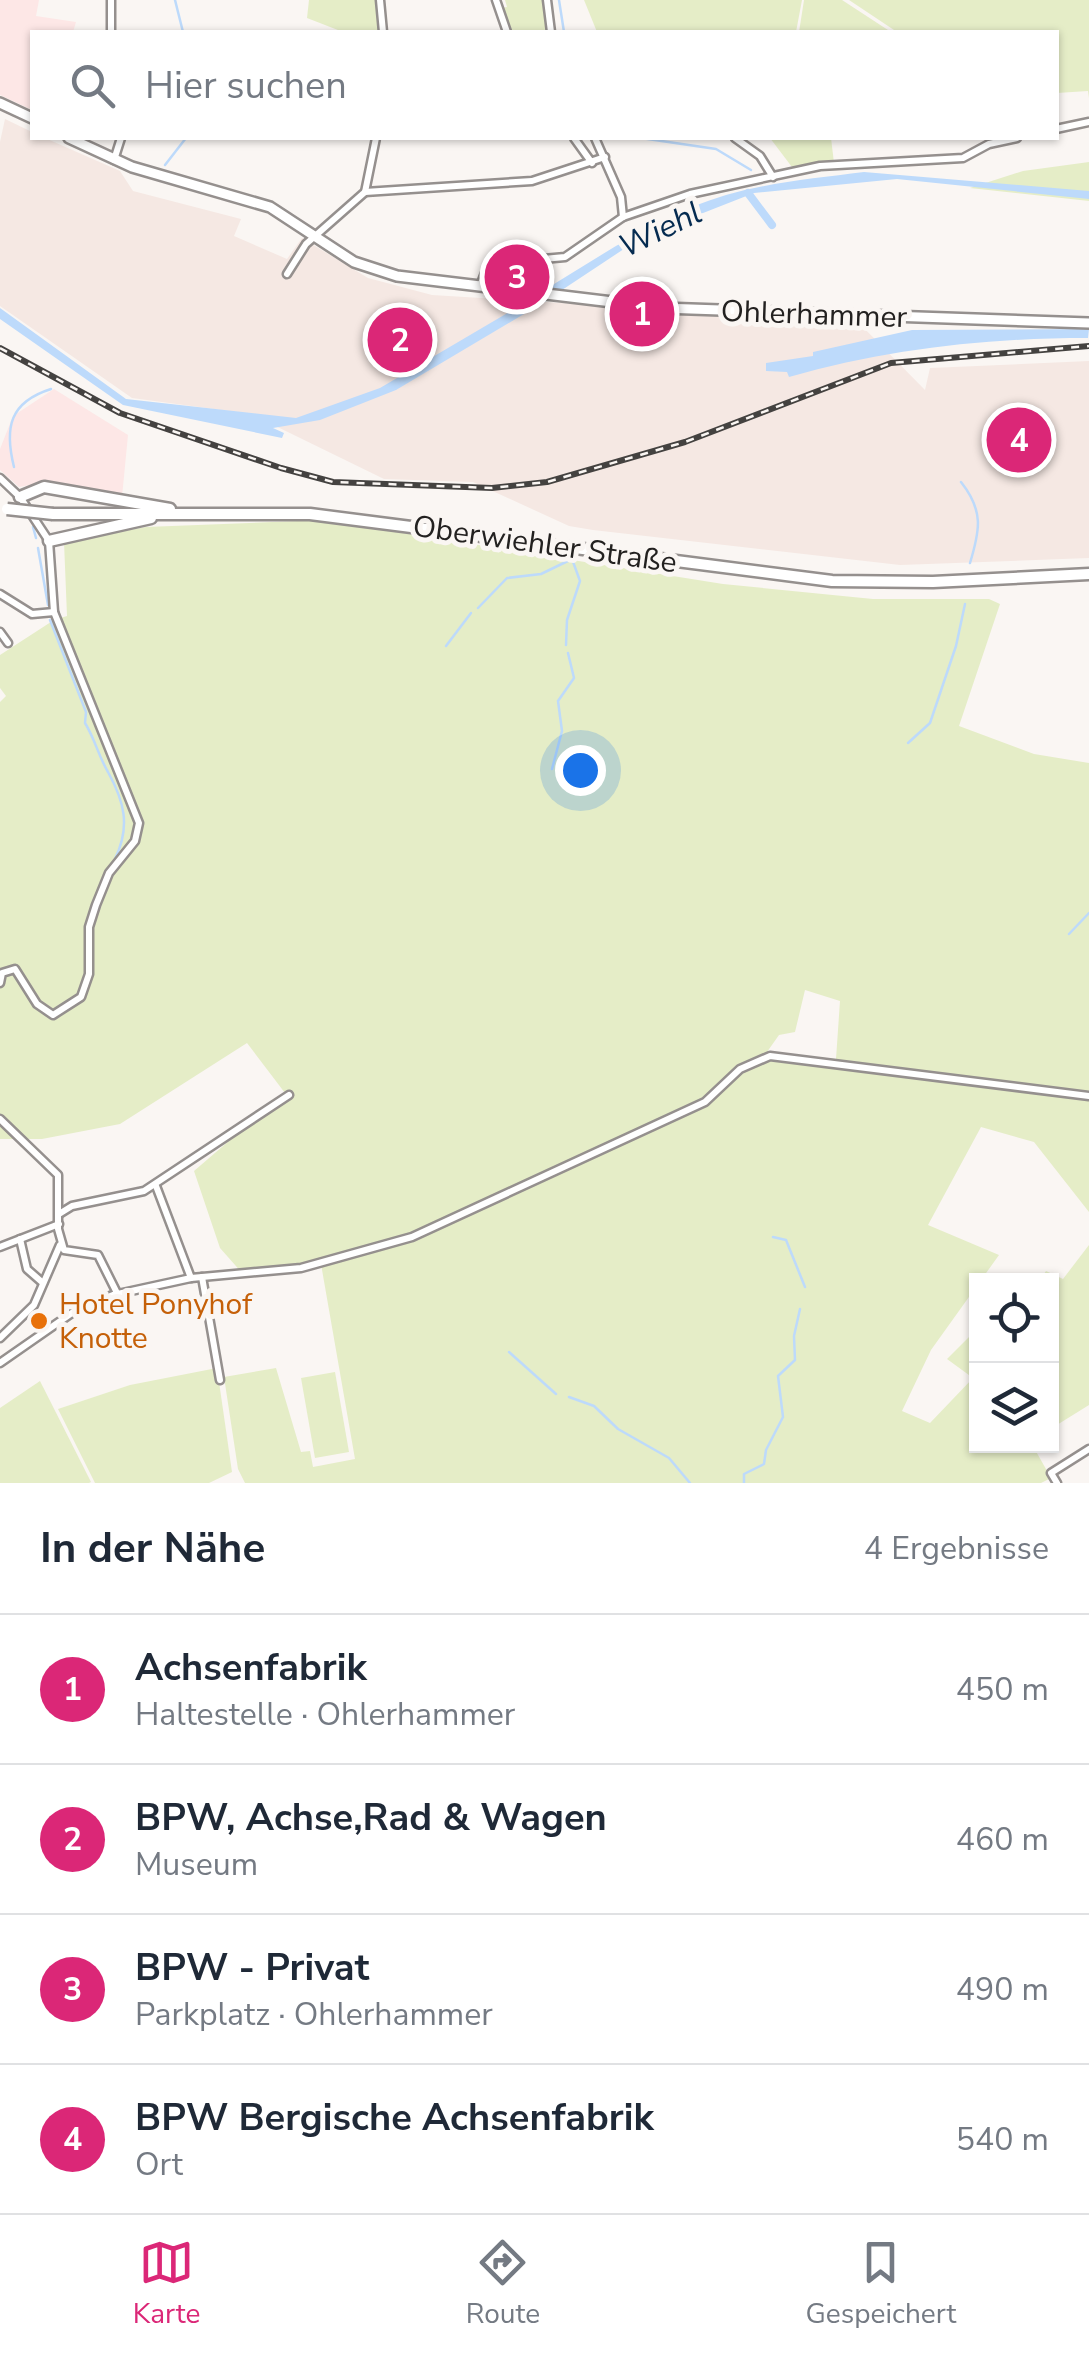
<!DOCTYPE html>
<html lang="de">
<meta charset="utf-8">
<style>
:root{--surface:#fff;--page:#f2f2f3;--text:#1f2937;--muted:#747a83;--line:#e0e1e3;--accent:#db2777}
body{margin:0;font-family:"Nunito Sans",sans-serif;background:var(--page);color:var(--text)}
.controls{position:absolute;right:30px;bottom:30px;display:grid;overflow:hidden;border-radius:0px;box-shadow:0 2px 8px #0004}
.controls button{width:90px;height:90px;display:grid;place-items:center;padding:0;border:0;border-bottom:2px solid var(--line);background:var(--surface);color:var(--text);font:50px sans-serif}
.you{position:absolute;left:580px;top:770px;width:35px;height:35px;margin:-25px;border:8px solid #fff;border-radius:50%;background:#1a73e8;box-shadow:0 0 0 15px #1a73e833}
.badge{display:grid;place-items:center;width:65px;height:65px;border-radius:50%;background:var(--accent);color:#fff;font-size:32px;font-weight:700}
.pin{position:absolute;translate:-50% -50%;border:5px solid #fff;box-shadow:0 2px 10px #0006}
.list{margin:0;padding:0;list-style:none}
h2{display:flex;justify-content:space-between;align-items:center;height:130px;margin:0;padding:0 40px;font-size:42px}
h2 small{font-size:32px;font-weight:400;color:var(--muted)}
.list li{display:grid;grid-template-columns:65px 1fr auto;gap:30px;align-items:center;box-sizing:border-box;height:150px;padding:0 40px;border-top:2px solid var(--line)}
.list b{display:block;font-size:38px;white-space:nowrap}
.list p{margin:0;font-size:32px;white-space:nowrap;color:var(--muted)}
.list em{font-size:32px;font-style:normal;color:var(--muted)}
.icon{flex:none;width:55px;height:55px;fill:none;stroke:currentColor;stroke-width:2;stroke-linecap:round;stroke-linejoin:round}
.map{position:relative;flex:none;width:1089px;height:1483px;overflow:hidden}
.search{position:absolute;background:var(--surface);box-shadow:0 2px 8px #0004;left:30px;right:30px;top:30px;height:110px;display:flex;align-items:center;gap:25px;box-sizing:border-box;padding:0 35px;border-radius:0px;color:var(--muted);font-size:38px}
.sheet{height:730px;background:var(--surface)}
nav{display:flex;justify-content:space-around;align-items:center;box-sizing:border-box;height:140px;border-top:2px solid var(--line);background:var(--surface);font-size:28px;color:var(--muted)}
nav a{display:grid;justify-items:center;gap:5px}
nav .on{color:var(--accent)}
.map>svg:first-child{display:block}
</style>
<div class="map">
<svg width="1089" height="1483" viewBox="0 0 1089 1483">
<rect width="100%" height="100%" fill="#faf6f3"/>
<path fill="#f5e8e3" d="M5,119L32,132V138H45L120,171L133,191L241,219L234,236L287,259L302,238L368,278L432,295L857,321L925,390L930,368L1089,361V558L900,565L593,530L569,526L473,482L384,479L251,414L132,398L0,306V142Z"/>
<g fill="#fde7e6">
<path d="M0,0H39L36,16L76,22L73,32H32V110L0,95Z"/>
<path d="M54,389L128,435L122,497L48,482L19,487L0,470V449L13,416Z"/>
</g>
<g fill="#e5edc7" fill-rule="evenodd">
<path d="M309,0H376L380,32H343L307,18Z"/>
<path d="M505,0H545L549,32H510L501,8L507,7Z"/>
<path d="M584,0H802L796,32H597Z"/>
<path d="M804,0H842L891,32H799Z"/>
<path d="M849,0H1089V98L1088,91L1057,93L1056,32H897Z"/>
<path d="M770,138H831L834,163L795,171Z"/>
<path d="M1089,162V201L970,188L1023,171Z"/>
<path d="M322,520L723,584L873,599H989L1000,604L959,726L1034,754L1089,763V1212L1034,1142L981,1127L928,1225L999,1255L931,1350L902,1411L930,1423L973,1378L947,1359L976,1330V1446H1033L1051,1478L1041,1483H245L238,1469L224,1377L276,1368L301,1452L310,1451L313,1467L355,1459L321,1264L243,1274L220,1248L194,1171L285,1093L247,1043L120,1124L42,1139H0V702L6,696L0,688V655L54,620L67,616L64,542L146,527ZM805,990L840,1001L836,1059L767,1052L779,1035L795,1032Z"/>
<path d="M1089,1245V1405L1052,1428V1280H1040L1046,1271L1063,1279Z"/>
<path d="M217,1368L232,1472L209,1483H95L58,1409L130,1385Z"/>
<path d="M335,1372L349,1452L315,1458L301,1378Z"/>
<path d="M40,1381L91,1482L89,1483H0V1408Z"/>
</g>
<g fill="#bddafb">
<path d="M864,172L1089,191V199L897,179L754,193L642,237L562,290L546,289C604,254 661,214 726,195C771,182 818,178 864,172Z"/>
<path d="M531,299L546,301L396,390L320,420L273,428L284,433L282,438L123,405L0,319V308L126,399L296,418L380,388Z"/>
<path d="M1089,329L1088,338C985,338 888,349 789,377L787,372L766,371V363L813,356V352L912,330Z"/>
</g>
<g fill="none" stroke-linecap="round" stroke-linejoin="round">
<g stroke="#bddafb" stroke-width="2.5">
<path d="M175,0L183,32"/>
<path d="M559,0L564,32"/>
<path d="M641,138L716,149L751,170"/>
<path d="M165,165L186,138"/>
<path d="M14,467C4,427 10,402 51,389"/>
<path d="M961,482C984,511 980,530 970,563"/>
<path d="M33,527L36,538"/>
<path d="M38,548L48,605"/>
<path d="M478,608L507,578L541,574L572,559L580,581L567,620L566,645"/>
<path d="M50,620L86,712L85,723C95,739 98,755 108,772C124,801 131,826 115,859"/>
<path d="M446,646L471,613"/>
<path d="M908,743L930,723L956,646L965,604"/>
<path d="M552,769L562,731L558,701L574,678L568,653"/>
<path d="M1069,934L1089,913"/>
<path d="M773,1237L786,1240L805,1287"/>
<path d="M509,1352L556,1394"/>
<path d="M569,1397L594,1406L618,1429L669,1458L690,1483"/>
<path d="M744,1483V1474L764,1464L766,1450L783,1417L778,1376L795,1360L794,1336L800,1309"/>
</g>
<path stroke="#bddafb" stroke-width="8" d="M748,193L772,225"/>
<defs>
<g id="minor">
<path d="M111,0V32"/>
<path d="M380,0L383,32"/>
<path d="M496,0L507,32"/>
<path d="M547,0L551,32"/>
<path d="M1056,129L1089,122"/>
<path d="M574,138L592,163"/>
<path d="M595,138L621,197L623,217"/>
<path d="M735,138L760,156L773,177"/>
<path d="M114,160L121,138"/>
<path d="M365,192L532,181L605,157"/>
<path d="M287,274L306,244L365,192L376,138"/>
<path d="M480,286L485,273L500,263L565,257L623,217L690,194L820,166L963,158L989,144L1017,138"/>
<path d="M0,478L20,497L49,541L54,612L139,823L135,841L109,873L96,905L89,927V974L81,997L53,1015L37,1004L15,969L2,973L0,983"/>
<path d="M0,594L32,614L54,612"/>
<path d="M0,632L8,643"/>
<path d="M0,1119L58,1175V1229L64,1250L98,1255L117,1293"/>
<path d="M156,1186L191,1278"/>
<path d="M59,1214L72,1206L144,1191L289,1095"/>
<path d="M20,1239L27,1269L43,1283"/>
<path d="M0,1247L59,1224"/>
<path d="M202,1277L220,1380"/>
<path d="M0,1338L34,1305L60,1245"/>
<path d="M0,1363L79,1308L113,1295L191,1278L301,1268L412,1237L705,1102L740,1069L770,1056L1089,1096"/>
<path d="M1057,1483L1051,1473L1089,1449"/>
</g>
<g id="tertiary">
<path d="M0,103L32,118"/>
<path d="M69,138L132,167L270,207L354,262L397,276L662,308L1089,323"/>
</g>
<g id="primary">
<path d="M20,497L44,487L170,509"/>
<path d="M53,514H310L832,581L933,582L1089,574"/>
<path d="M49,541L151,518"/>
</g>
</defs>
<use href="#minor" stroke="#95908e" stroke-width="11"/>
<use href="#tertiary" stroke="#95908e" stroke-width="14"/>
<use href="#primary" stroke="#95908e" stroke-width="15"/>
<use href="#minor" stroke="#fff" stroke-width="6"/>
<use href="#tertiary" stroke="#fff" stroke-width="9"/>
<use href="#primary" stroke="#fff" stroke-width="10"/>
<defs>
<path id="rail" d="M0,348L120,413L281,468L333,482L492,488L547,482L685,442L891,363L1089,346"/>
</defs>
<use href="#rail" stroke="#444240" stroke-width="6"/>
<use href="#rail" stroke="#faf6f3" stroke-width="2.5" stroke-dasharray="8" stroke-linecap="butt"/>
<defs>
<path id="primary-bridge" d="M7,509L53,514"/>
</defs>
<use href="#primary-bridge" stroke="#95908e" stroke-width="15" stroke-linecap="butt"/>
<use href="#primary-bridge" stroke="#fff" stroke-width="10"/>
</g>
<circle fill="#e8710a" stroke="#faf6f3" stroke-width="4" cx="39" cy="1321" r="10"/>
<g text-anchor="middle" stroke-width="10" stroke-linejoin="round" paint-order="stroke">
<g font-size="30" fill="#232120" stroke="#faf6f3">
<text transform="translate(814 314) rotate(2)" y="10">Ohlerhammer</text>
<text transform="translate(545 544) rotate(8)" y="10">Oberwiehler Straße</text>
</g>
<g font-size="30" fill="#c56008" stroke="#faf6f3" text-anchor="start">
<text x="59" y="1314">Hotel Ponyhof<tspan x="59" dy="34">Knotte</tspan></text>
</g>
<g font-size="32" font-style="italic" fill="#052b50" stroke="#faf6f3">
<text transform="translate(660 229) rotate(-26)" y="11">Wiehl</text>
</g>
</g>
</svg>
<div class="controls">
<button><svg class="icon" aria-label="locate" viewBox="0 0 24 24"><circle cx="12" cy="12" r="6"/><path d="M12 2v4M12 18v4M2 12h4M18 12h4"/></svg></button>
<button><svg class="icon" aria-label="layers" viewBox="0 0 24 24"><path d="M12 4l9 5-9 5-9-5zM3 14l9 5 9-5"/></svg></button>
</div>
<div class="you"></div>
<div class="pin badge" style="left:642px;top:314px">1</div>
<div class="pin badge" style="left:400px;top:340px">2</div>
<div class="pin badge" style="left:517px;top:277px">3</div>
<div class="pin badge" style="left:1019px;top:440px">4</div>
<div class="search"><svg class="icon" aria-label="search" viewBox="0 0 24 24"><circle cx="10" cy="10" r="6"/><path d="M15 15l6 6"/></svg>Hier suchen</div>
</div>
<section class="sheet">
<h2>In der Nähe<small>4 Ergebnisse</small></h2>
<ul class="list">
<li><span class="badge">1</span><div><b>Achsenfabrik</b><p>Haltestelle · Ohlerhammer</p></div><em>450 m</em></li>
<li><span class="badge">2</span><div><b>BPW, Achse,Rad &amp; Wagen</b><p>Museum</p></div><em>460 m</em></li>
<li><span class="badge">3</span><div><b>BPW - Privat</b><p>Parkplatz · Ohlerhammer</p></div><em>490 m</em></li>
<li><span class="badge">4</span><div><b>BPW Bergische Achsenfabrik</b><p>Ort</p></div><em>540 m</em></li>
</ul>
</section>
<nav>
<a class="on"><svg class="icon" aria-label="map" viewBox="0 0 24 24"><path d="M3 6l6-2 6 2 6-2v14l-6 2-6-2-6 2zM9 4v14M15 6v14"/></svg>Karte</a>
<a><svg class="icon" aria-label="directions" viewBox="0 0 24 24"><path d="M12 3l9 9-9 9-9-9zM9 14v-3h6M13 9l2 2-2 2"/></svg>Route</a>
<a><svg class="icon" aria-label="saved" viewBox="0 0 24 24"><path d="M7 4h10v16l-5-4-5 4z"/></svg>Gespeichert</a>
</nav>
